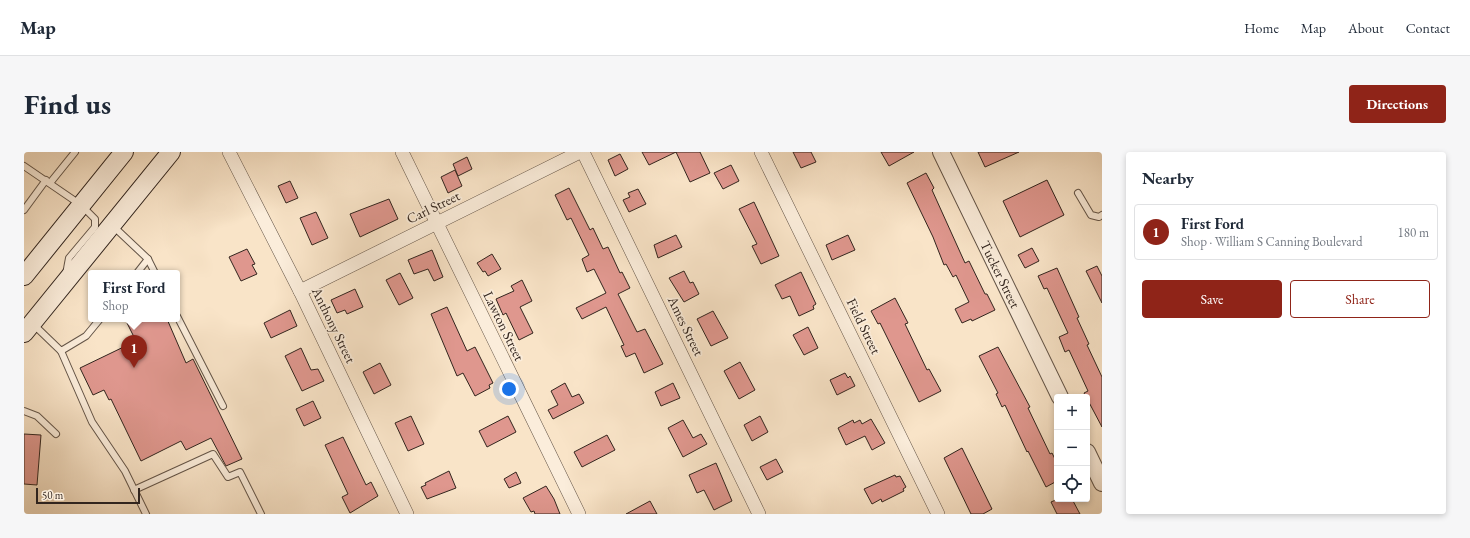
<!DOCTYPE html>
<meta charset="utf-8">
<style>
:root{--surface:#fff;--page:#f6f6f7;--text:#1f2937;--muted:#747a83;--line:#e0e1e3;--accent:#8f2418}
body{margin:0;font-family:"EB Garamond",serif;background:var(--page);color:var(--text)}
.controls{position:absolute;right:12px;bottom:12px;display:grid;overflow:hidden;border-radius:4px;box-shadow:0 2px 6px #0003}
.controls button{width:36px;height:36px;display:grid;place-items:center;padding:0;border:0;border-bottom:1px solid var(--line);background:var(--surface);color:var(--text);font:20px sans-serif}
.scale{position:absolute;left:12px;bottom:10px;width:104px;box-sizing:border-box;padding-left:4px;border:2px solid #32251e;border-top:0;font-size:11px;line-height:14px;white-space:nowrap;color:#32251e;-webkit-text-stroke:3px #fbeddb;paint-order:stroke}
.you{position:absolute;left:485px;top:237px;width:14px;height:14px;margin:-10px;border:3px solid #fff;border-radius:50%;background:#1a73e8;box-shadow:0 0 0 6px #1a73e833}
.badge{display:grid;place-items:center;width:26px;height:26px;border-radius:50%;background:var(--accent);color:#fff;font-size:13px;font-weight:700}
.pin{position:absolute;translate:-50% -33px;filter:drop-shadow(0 1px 2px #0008)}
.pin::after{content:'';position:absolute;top:21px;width:14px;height:12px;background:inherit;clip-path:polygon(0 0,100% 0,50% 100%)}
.popup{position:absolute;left:64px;top:118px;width:92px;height:52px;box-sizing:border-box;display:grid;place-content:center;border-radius:4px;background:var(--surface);filter:drop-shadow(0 1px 3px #0005);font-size:13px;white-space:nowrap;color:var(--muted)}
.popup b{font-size:15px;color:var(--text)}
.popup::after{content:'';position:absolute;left:50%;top:100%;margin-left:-8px;border:8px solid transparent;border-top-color:var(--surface)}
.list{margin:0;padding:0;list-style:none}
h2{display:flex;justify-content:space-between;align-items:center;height:52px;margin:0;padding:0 16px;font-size:17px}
h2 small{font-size:13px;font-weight:400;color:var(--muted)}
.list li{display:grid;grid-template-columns:26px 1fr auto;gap:12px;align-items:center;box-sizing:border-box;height:56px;margin:0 8px 8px;padding:0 8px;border:1px solid var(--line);border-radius:4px}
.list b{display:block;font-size:15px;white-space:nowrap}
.list p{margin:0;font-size:13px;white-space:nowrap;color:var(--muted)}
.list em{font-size:13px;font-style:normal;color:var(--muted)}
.actions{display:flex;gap:8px;padding:12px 16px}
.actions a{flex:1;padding:9px 0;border:1px solid var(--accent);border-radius:4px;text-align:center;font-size:14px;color:var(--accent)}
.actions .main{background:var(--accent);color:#fff}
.icon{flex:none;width:22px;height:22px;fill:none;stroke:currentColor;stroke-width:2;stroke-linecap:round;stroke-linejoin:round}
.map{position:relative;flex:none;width:1078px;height:362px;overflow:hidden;border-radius:4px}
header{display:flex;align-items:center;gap:24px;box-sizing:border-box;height:56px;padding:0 20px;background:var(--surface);border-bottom:1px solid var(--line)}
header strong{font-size:19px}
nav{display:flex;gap:22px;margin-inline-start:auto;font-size:14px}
.intro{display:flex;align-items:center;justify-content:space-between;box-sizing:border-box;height:96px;padding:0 24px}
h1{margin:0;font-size:28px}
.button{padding:10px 18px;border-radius:4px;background:var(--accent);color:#fff;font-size:14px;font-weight:700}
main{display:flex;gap:24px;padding:0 24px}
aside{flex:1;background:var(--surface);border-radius:4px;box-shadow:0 2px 6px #0003}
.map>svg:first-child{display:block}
</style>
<header>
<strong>Map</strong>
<nav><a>Home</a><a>Map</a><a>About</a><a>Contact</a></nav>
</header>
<div class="intro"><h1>Find us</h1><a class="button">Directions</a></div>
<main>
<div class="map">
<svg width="1078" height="362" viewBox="0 0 1078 362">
<rect width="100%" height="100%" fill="#f9e4c8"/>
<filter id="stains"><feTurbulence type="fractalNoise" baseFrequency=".005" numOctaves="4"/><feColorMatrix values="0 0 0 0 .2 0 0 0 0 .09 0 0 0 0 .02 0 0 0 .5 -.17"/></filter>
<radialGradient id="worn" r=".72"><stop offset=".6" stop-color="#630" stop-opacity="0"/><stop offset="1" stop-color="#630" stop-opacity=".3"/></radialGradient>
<g fill="#df978e" stroke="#32251e">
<path d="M618,0H652L625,13Z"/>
<path d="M652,0H676L686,21L666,30Z"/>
<path d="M769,0H787L792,10L777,16Z"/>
<path d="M857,0H890L865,14Z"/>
<path d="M954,0H995L961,15Z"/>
<path d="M596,2L604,17L591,24L584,8Z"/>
<path d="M443,5L448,17L434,24L429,12Z"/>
<path d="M707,13L715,29L699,37L690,21Z"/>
<path d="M431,18L438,34L424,41L417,25Z"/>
<path d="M902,21L910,36L908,38L941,111L945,109L961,142H963L971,158L948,169L947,167L938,171L931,157L945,150L932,123L929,125L922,112L920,113L909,85L883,31Z"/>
<path d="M1023,28L1040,63L996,85L979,49Z"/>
<path d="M266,29L274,46L262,51L254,34Z"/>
<path d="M545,36L566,78L569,76L579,97L584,95L596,121L598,120L606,136L594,142L613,180L621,177L639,212L620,221L611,201L602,205L597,194L600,193L582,155L558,167L552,156L582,141L570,117L563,120L558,107L565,103L547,66L543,68L531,43Z"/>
<path d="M614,37L622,52L605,60L599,48L606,45L604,41Z"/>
<path d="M365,47L374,67L336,85L326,62Z"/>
<path d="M730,50L755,104L737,112L728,94L733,92L715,57Z"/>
<path d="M292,60L304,86L288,93L276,66Z"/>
<path d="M652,83L658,95L634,106L630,93Z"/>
<path d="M824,83L831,98L808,108L802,93Z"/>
<path d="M1008,96L1015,109L1001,116L994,103Z"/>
<path d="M223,97L231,112L228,113L233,122L217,129L205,105Z"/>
<path d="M408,98L419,125L410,129L404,117L390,122L384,108Z"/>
<path d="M468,102L477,117L464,124L461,119L459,120L453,111Z"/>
<path d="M1073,114L1078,124V151L1062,119Z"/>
<path d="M1033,116L1055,165L1053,166L1065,192L1063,193L1078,225V275L1060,241L1064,239L1045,198L1041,200L1035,185L1044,181L1023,136L1020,137L1014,124Z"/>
<path d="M660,119L666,131L669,130L675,142L660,150L645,126Z"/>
<path d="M777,120L792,152L789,154L790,157L775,164L766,144L758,147L751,133Z"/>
<path d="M376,121L389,146L375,153L362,128Z"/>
<path d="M498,128L508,149L496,155L509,181L495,188L482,161L479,163L472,147L490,139L487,134Z"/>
<path d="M331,137L339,155L323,162L321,158L313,161L307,148Z"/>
<path d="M871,146L884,171L881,172L903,218L905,217L917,239L895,250L856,171L854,172L847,159Z"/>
<path d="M423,155L443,199L451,195L469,231L465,233L466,236L451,244L439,221L433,224L407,162Z"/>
<path d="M266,158L273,174L247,186L240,171Z"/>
<path d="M689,159L704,186L687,194L673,167Z"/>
<path d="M110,167H143L162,211L169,207L218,307L202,314L187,286L162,298L157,289L117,309L87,247L85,248L80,238L69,243L56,216L112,189L103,171Z"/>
<path d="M784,175L794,196L780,203L769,183Z"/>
<path d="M974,195L1006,255L1004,256L1026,302L1028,301L1033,311V329L1022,335L1004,299L1003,300L981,253L978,255L972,242L974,241L955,204Z"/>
<path d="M277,196L287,218L294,217L300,229L278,239L261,204Z"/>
<path d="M716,210L731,238L715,247L700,219Z"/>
<path d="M356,211L367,233L350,242L339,220Z"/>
<path d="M821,221L824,226L826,224L831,234L813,243L806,228Z"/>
<path d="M541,231L548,245L555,242L560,251L529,267L524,258L534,253L527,239Z"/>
<path d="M649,231L656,246L637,254L631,240Z"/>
<path d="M289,249L297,266L280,274L272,257Z"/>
<path d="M387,264L400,292L384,299L371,271Z"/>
<path d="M484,264L492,280L463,295L455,279Z"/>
<path d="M736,264L744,280L728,289L720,273Z"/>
<path d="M847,267L861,291L848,298L841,284L822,293L814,276L829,268L830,271L836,268L838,272Z"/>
<path d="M659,268L669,286L677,282L683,292L659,305L644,276Z"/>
<path d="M0,282L17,283L13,333L0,332Z"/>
<path d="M583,283L591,298L558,315L550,300Z"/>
<path d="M319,285L342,333L347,330L354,344L326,361L318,345L324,342L301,293Z"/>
<path d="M938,296L968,357L959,362H947L920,306Z"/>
<path d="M752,307L759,320L743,328L736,315Z"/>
<path d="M692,311L708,349L690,358L680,338L673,341L665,323Z"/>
<path d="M425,319L432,336L403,347L397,335L402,333L401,331Z"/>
<path d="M492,320L497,331L485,336L480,327Z"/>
<path d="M871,323L872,325L876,324L882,335L879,337L880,339L858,350L857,347L848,352L840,337Z"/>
<path d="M522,334L530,347L536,362H511L510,359L507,360L499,346Z"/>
<path d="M1034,347H1048L1056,362H1033L1027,350Z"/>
<path d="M626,349L633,362H602Z"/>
</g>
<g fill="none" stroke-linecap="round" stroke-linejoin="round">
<defs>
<g id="service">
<path d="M0,14L57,53L71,67V75L45,106L42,122"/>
<path d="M26,31L51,0"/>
<path d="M1054,41L1067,63L1075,65L1078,63"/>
<path d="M0,58L22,28"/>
<path d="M89,74L124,107L131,121"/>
<path d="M113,121L124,107"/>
<path d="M153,164L199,254"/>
<path d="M9,172L37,199L62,184L76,167"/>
<path d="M37,199L68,270L101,319L122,362"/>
<path d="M0,259L13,264L32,282"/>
<path d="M110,338L189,302L204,325L216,320L237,362"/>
</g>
<g id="minor">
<path d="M205,0L276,139L383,362"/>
<path d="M378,0L555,362"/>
<path d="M559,0L735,362"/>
<path d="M737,0L914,362"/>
<path d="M276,139L556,0"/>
</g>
<g id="tertiary">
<path id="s1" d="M917,0L1036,245"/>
<path d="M1063,300L1078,331"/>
</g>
<g id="secondary">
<path d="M0,124L100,0"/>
<path d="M0,181L147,0"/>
</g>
</defs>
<use href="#service" stroke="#645548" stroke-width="8"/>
<use href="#minor" stroke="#645548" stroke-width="14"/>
<use href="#tertiary" stroke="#645548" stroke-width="18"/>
<use href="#secondary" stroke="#32251e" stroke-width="20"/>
<use href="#service" stroke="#fbeddb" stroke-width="6"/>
<use href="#minor" stroke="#fbeddb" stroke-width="13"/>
<use href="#tertiary" stroke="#fbeddb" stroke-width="16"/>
<use href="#secondary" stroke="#fbeddb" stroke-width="18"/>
</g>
<g text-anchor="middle" stroke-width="3.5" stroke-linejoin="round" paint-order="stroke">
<g font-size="14" fill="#32251e" stroke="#fbeddb">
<text transform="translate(409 55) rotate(-26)" y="5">Carl Street</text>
<text dy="5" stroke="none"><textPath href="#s1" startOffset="136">Tucker Street</textPath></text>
<text transform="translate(310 173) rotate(64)" y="5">Anthony Street</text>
<text transform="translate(480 174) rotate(64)" y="5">Lawton Street</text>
<text transform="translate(662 174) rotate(64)" y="5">Ames Street</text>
<text transform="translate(840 174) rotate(64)" y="5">Field Street</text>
</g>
</g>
<rect width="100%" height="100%" filter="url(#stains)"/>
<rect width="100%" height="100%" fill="url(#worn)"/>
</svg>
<div class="controls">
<button>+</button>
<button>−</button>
<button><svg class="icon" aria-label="locate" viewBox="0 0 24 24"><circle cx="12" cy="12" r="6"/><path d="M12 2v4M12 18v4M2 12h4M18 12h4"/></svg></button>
</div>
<div class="scale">50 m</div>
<div class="you"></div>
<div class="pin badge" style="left:110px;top:216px">1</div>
<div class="popup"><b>First Ford</b>Shop</div>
</div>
<aside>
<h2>Nearby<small></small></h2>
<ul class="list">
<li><span class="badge">1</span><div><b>First Ford</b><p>Shop · William S Canning Boulevard</p></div><em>180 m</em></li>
</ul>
<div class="actions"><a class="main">Save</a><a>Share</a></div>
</aside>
</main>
